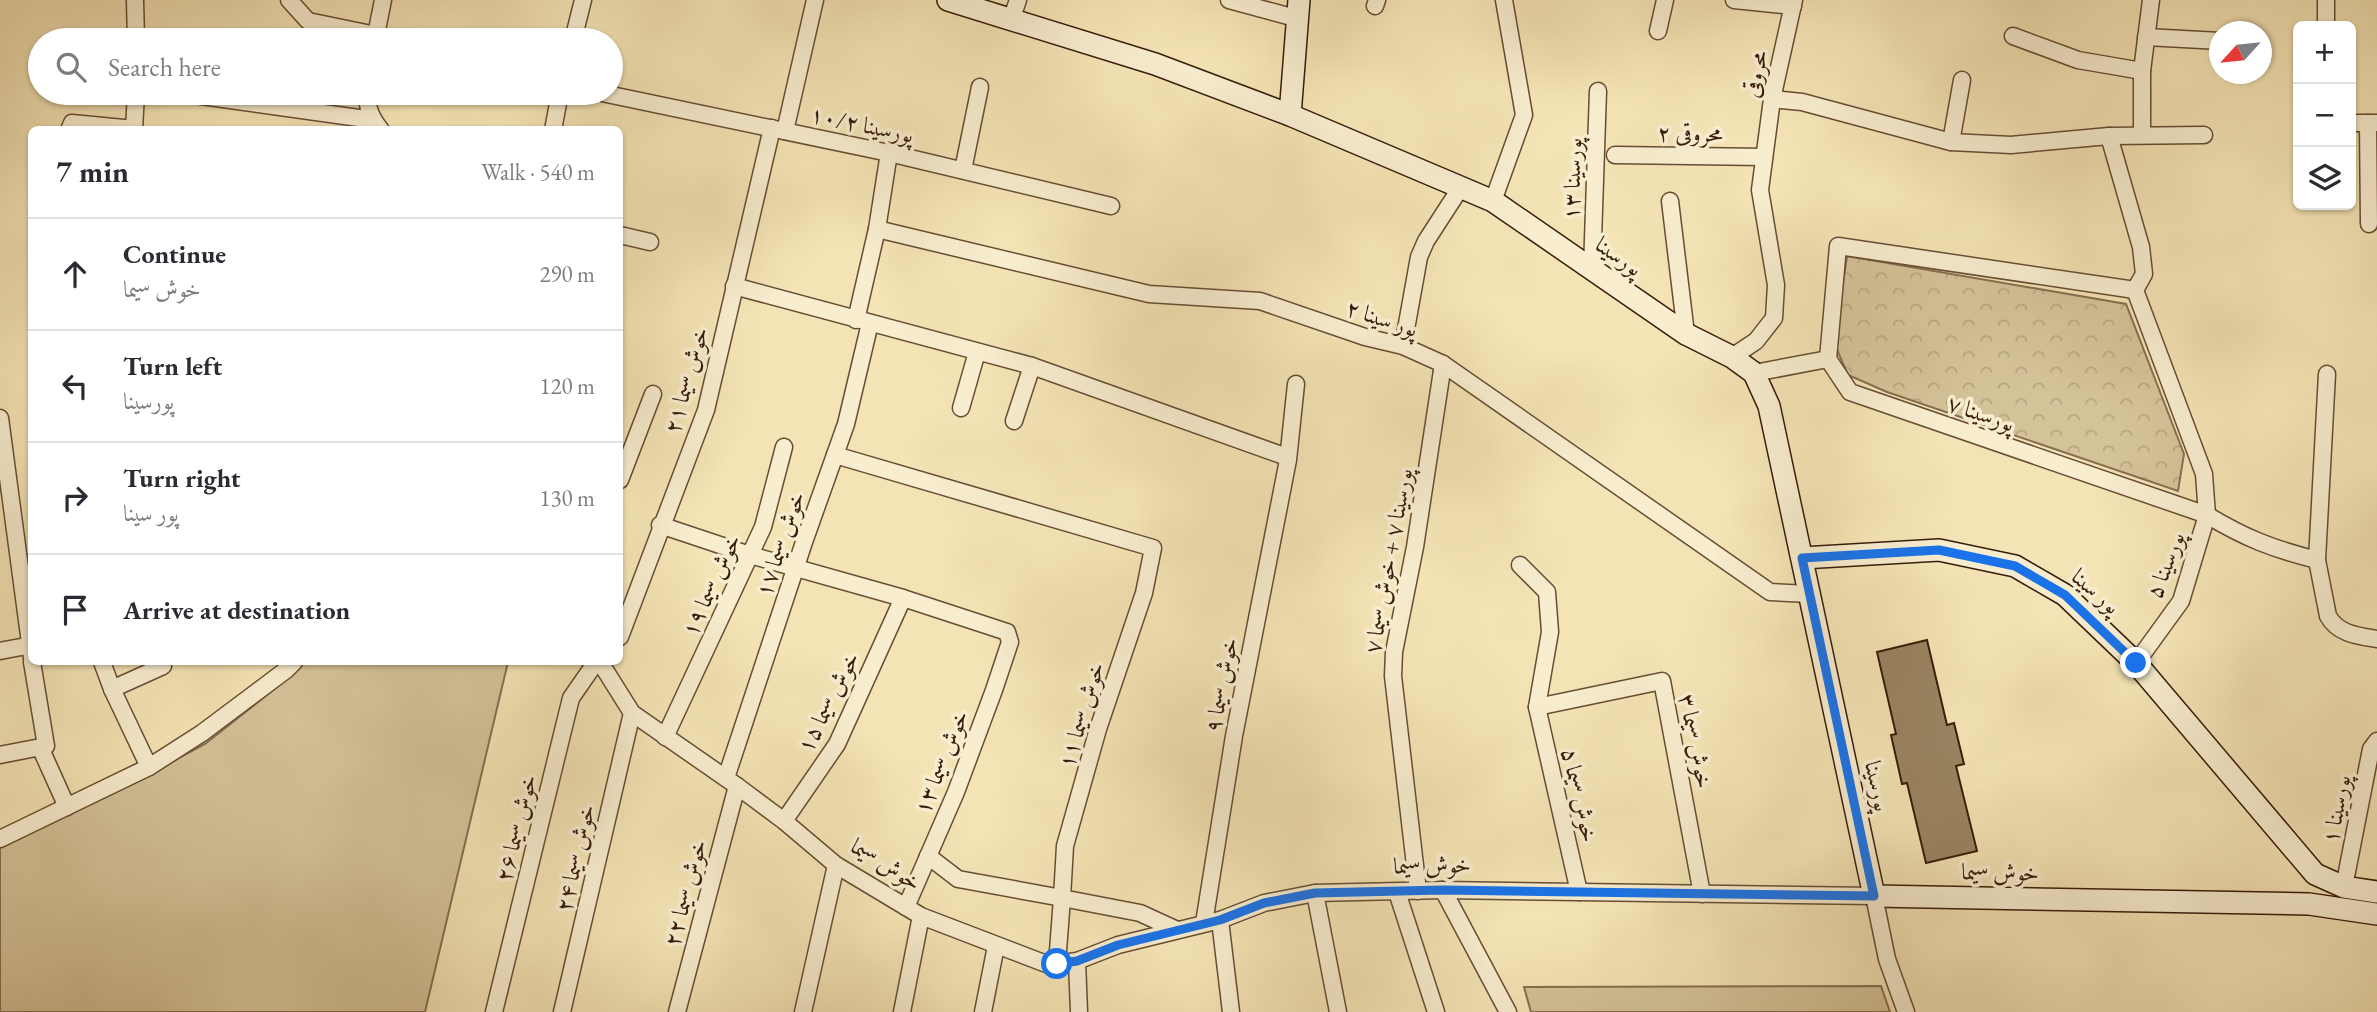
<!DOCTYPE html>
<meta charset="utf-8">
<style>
:root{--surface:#fff;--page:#f2f2f3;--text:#2b2b33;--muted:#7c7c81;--line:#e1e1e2}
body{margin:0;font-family:"EB Garamond",Amiri,serif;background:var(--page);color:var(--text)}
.controls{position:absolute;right:21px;top:21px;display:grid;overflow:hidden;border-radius:10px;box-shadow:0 2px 5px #0004}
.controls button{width:63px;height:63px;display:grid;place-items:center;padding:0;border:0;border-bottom:2px solid var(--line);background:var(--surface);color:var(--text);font:35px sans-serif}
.compass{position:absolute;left:2209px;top:21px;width:63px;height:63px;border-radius:50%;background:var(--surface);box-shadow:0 2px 5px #0004;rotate:243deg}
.stop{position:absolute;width:21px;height:21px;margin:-16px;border:5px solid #1a73e8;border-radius:50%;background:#fff}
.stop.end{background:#1a73e8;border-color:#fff;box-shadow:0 2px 7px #0008}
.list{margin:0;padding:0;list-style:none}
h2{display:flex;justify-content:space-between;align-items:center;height:91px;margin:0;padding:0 28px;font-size:30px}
h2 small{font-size:23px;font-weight:400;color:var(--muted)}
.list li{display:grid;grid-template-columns:46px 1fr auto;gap:21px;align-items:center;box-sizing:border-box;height:112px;padding:0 28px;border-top:2px solid var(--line)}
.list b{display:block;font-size:26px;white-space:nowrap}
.list p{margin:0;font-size:23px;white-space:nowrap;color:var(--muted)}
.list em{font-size:23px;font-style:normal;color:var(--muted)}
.icon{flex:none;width:38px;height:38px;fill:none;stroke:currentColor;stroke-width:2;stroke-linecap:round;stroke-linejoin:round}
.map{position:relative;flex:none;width:2377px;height:1012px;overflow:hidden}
.search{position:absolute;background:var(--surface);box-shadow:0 2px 5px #0004;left:28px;top:28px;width:595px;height:77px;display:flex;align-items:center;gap:18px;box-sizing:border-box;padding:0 24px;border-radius:38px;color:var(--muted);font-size:26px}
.panel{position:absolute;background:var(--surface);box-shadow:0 2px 5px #0004;left:28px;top:126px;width:595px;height:539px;border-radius:10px}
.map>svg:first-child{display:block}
</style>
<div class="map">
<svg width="2377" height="1012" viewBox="0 0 2377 1012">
<defs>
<pattern id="park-crowns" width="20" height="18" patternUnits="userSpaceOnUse" patternTransform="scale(1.75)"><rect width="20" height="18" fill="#d4c298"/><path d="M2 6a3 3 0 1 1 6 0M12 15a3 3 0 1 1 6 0" fill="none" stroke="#b7a682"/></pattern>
</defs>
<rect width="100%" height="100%" fill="#f4e4b5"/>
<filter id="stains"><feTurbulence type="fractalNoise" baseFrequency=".00286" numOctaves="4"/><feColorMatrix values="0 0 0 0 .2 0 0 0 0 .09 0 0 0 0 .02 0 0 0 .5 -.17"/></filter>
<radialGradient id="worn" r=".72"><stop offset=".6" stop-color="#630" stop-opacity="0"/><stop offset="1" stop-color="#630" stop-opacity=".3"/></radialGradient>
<g fill="#d4c298" stroke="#866e50" stroke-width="2">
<path d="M300,662H508L425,1012H0V848L134,782L205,744L277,687Z"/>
<path d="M1881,986L1890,1012H1531L1524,987Z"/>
</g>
<path fill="url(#park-crowns)" stroke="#866e50" stroke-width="2" d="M1847,256L2126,304L2184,454L2178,491L1887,392L1848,375L1834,343Z"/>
<path fill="#9a8462" stroke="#381b09" stroke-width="2" d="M1927,640L1947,725L1954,723L1964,764L1956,766L1977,851L1926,863L1907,783L1902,784L1891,735L1896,734L1877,652Z"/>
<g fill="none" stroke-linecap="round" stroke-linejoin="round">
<defs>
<g id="street">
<path d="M135,0L136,40"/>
<path d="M289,0L308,21L376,35"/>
<path d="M1229,0L1299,19"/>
<path d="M1734,0L1793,6"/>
<path d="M1375,6L1377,0"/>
<path d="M1011,20L1018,0"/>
<path d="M2326,26V0"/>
<path d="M1658,31L1665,0"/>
<path d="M2013,36L2078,60L2142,71"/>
<path d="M2146,37L2220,41"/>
<path d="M375,40L383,0"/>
<path d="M573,40L583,0"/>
<path d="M180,93L373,120"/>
<path d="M367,93C367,108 371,118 381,130"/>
<path d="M602,93L889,153L1111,206"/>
<path d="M1772,99L1802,102L1951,142L2011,145L2109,136L2204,135"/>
<path d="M2351,123H2377"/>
<path d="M2368,123L2369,224"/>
<path d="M69,130L72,123L134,129"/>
<path d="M134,130L136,93"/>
<path d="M553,130L560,93"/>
<path d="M785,131L815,0"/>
<path d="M2142,135V71L2151,0"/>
<path d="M2109,136L2141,247L2144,274L2135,290"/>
<path d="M1951,142L1962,80"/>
<path d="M1615,155L1764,157"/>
<path d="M963,170L980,87"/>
<path d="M1493,201L1524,115L1504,0"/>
<path d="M1670,201L1686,334"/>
<path d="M877,229L1149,294L1260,301L1365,337L1403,346L1443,364L1770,592L1810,594"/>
<path d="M620,235L650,242"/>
<path d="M1592,269L1598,91"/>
<path d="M734,286L1032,366L1287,457"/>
<path d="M856,320L877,229L889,153"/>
<path d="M1403,346L1419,257L1426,241L1461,187"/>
<path d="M1732,357L1756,341L1774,318L1776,285L1760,190L1772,99L1794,0"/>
<path d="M1828,359L1838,246L2135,290L2204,474L2207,515L2181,601L2136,663"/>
<path d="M1828,359L1850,392L2207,515C2245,538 2273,549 2317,560"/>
<path d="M1754,373L1828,359"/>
<path d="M2327,374L2317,560L2328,616C2338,634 2358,636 2377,639"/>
<path d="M961,408L977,352"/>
<path d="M0,418L32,658"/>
<path d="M1014,421L1032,366"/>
<path d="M835,455L1153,548L1144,593L1098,729L1065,846L1062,898L1140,913L1177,930"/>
<path d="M620,480L653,394"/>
<path d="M660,525L750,555L903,598L1007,632L1010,642L994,690L956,792L906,907"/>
<path d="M1520,565L1547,592L1550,632L1537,707L1579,892"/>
<path d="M620,637L706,410L772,128"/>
<path d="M0,651L32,645"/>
<path d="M102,662L112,689L149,767"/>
<path d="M600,662L632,713L737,786L784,821L836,865L921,916L1049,965L1077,961L1118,945L1220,920L1264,903L1315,893L1443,890L1874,896L1887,959L1906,1012"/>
<path d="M112,689L163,666"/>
<path d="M1537,707L1662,681L1702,894"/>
<path d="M665,737L763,527L784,447"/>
<path d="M40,747L67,807"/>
<path d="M0,755L46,746L32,662"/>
<path d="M726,778L804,542L846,424L870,323"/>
<path d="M784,821L837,744L903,598"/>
<path d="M0,839L149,767L202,733L286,670L294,662"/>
<path d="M928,856L958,879L1062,898L1057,964"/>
<path d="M2344,887L2371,749L2377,741"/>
<path d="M1443,890L1508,1012"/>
<path d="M1418,891L1393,676L1394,652L1415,547L1443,364"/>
<path d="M1397,892L1436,1012"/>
<path d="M1315,893L1338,1012"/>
<path d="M1220,920L1231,1012"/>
<path d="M1204,923L1234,736L1288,460L1296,384"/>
<path d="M1077,961L1079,1012"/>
<path d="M494,1012L571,698L596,662"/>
<path d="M562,1012L632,713"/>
<path d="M677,1012L737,786"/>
<path d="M803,1012L836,865"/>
<path d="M902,1012L921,916"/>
<path d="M983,1012L996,946"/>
</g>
<g id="secondary">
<path d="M948,0L1155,64L1290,115L1493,201L1686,334L1732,357L1754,373L1769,406L1874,896L2309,904L2377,914"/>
<path d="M1290,115L1299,0"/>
<path d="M1802,558L1939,550L2015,566L2065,595L2136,663L2315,874L2344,887L2377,892"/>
</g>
</defs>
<use href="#street" stroke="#674d34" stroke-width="19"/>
<use href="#secondary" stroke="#381b09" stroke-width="24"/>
<use href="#street" stroke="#f8edcf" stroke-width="16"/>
<use href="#secondary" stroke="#f8edcf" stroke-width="21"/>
</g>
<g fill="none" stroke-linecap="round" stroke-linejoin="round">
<path stroke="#1a73e8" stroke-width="9" d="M1057,964L1077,961L1118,945L1220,920L1264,903L1315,893L1443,890L1874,896L1802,558L1939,550L2015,566L2065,595L2136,663"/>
</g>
<g text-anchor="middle" stroke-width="7" stroke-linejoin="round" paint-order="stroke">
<g font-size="23" fill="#381b09" stroke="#f8edcf">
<text transform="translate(1755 74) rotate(-78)" y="8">محروقی</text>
<text transform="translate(862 124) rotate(12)" y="8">پورسینا ۱۰/۲</text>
<text transform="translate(1690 133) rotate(1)" y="8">محروقی ۲</text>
<text transform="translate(1572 179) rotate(-88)" y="8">پورسینا ۱۳</text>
<text transform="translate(1619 256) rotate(35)" y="8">پورسینا</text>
<text transform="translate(1382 318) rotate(18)" y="8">پور سینا ۲</text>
<text transform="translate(686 380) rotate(-74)" y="8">خوش سیما ۲۱</text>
<text transform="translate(1981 413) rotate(19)" y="8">پورسینا ۷</text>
<text transform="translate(780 544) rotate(-71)" y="8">خوش سیما ۱۷</text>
<text transform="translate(1388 561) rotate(-80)" y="8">پورسینا ۷ + خوش سیما ۷</text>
<text transform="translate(2165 565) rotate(-69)" y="8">پورسینا ۵</text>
<text transform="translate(711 585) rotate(-65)" y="8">خوش سیما ۱۹</text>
<text transform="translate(2096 591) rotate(41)" y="8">پور سینا</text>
<text transform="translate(1221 685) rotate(-79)" y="8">خوش سیما ۹</text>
<text transform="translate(828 702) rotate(-63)" y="8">خوش سیما ۱۵</text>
<text transform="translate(1081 715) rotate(-73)" y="8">خوش سیما ۱۱</text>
<text transform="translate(1696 741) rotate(79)" y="8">خوش سیما ۳</text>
<text transform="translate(941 762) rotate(-68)" y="8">خوش سیما ۱۳</text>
<text transform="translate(1878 786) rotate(78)" y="8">پورسینا</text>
<text transform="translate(1580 795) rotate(77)" y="8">خوش سیما ۵</text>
<text transform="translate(2336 809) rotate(-79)" y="8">پورسینا ۱</text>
<text transform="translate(516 828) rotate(-76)" y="8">خوش سیما ۲۶</text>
<text transform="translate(575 858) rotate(-77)" y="8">خوش سیما ۲۴</text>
<text transform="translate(886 864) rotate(32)" y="8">خوش سیما</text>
<text transform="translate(1432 865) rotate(-1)" y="8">خوش سیما</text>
<text transform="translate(2000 872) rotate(1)" y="8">خوش سیما</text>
<text transform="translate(685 893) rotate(-75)" y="8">خوش سیما ۲۲</text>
</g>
</g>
<rect width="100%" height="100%" filter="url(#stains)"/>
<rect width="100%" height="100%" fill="url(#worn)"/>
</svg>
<div class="controls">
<button>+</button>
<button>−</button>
<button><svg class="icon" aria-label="layers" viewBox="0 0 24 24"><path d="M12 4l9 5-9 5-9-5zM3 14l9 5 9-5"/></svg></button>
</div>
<svg class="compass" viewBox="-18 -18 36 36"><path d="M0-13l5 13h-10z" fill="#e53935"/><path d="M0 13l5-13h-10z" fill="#7c7c81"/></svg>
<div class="stop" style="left:1057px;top:964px"></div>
<div class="stop end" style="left:2136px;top:663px"></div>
<div class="search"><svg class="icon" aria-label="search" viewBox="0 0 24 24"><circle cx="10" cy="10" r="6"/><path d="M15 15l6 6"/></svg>Search here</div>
<section class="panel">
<h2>7 min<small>Walk · 540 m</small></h2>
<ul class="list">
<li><svg class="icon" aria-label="ahead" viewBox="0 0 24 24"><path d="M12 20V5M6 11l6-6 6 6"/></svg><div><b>Continue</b><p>خوش سیما</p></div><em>290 m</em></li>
<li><svg class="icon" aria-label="left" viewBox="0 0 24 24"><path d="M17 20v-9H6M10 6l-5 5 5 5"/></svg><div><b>Turn left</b><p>پورسینا</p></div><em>120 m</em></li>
<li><svg class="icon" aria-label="right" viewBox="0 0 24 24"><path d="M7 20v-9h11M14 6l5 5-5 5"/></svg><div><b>Turn right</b><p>پور سینا</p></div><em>130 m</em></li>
<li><svg class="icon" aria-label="arrive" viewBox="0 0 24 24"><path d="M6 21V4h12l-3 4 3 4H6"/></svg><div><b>Arrive at destination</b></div></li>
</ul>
</section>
</div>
